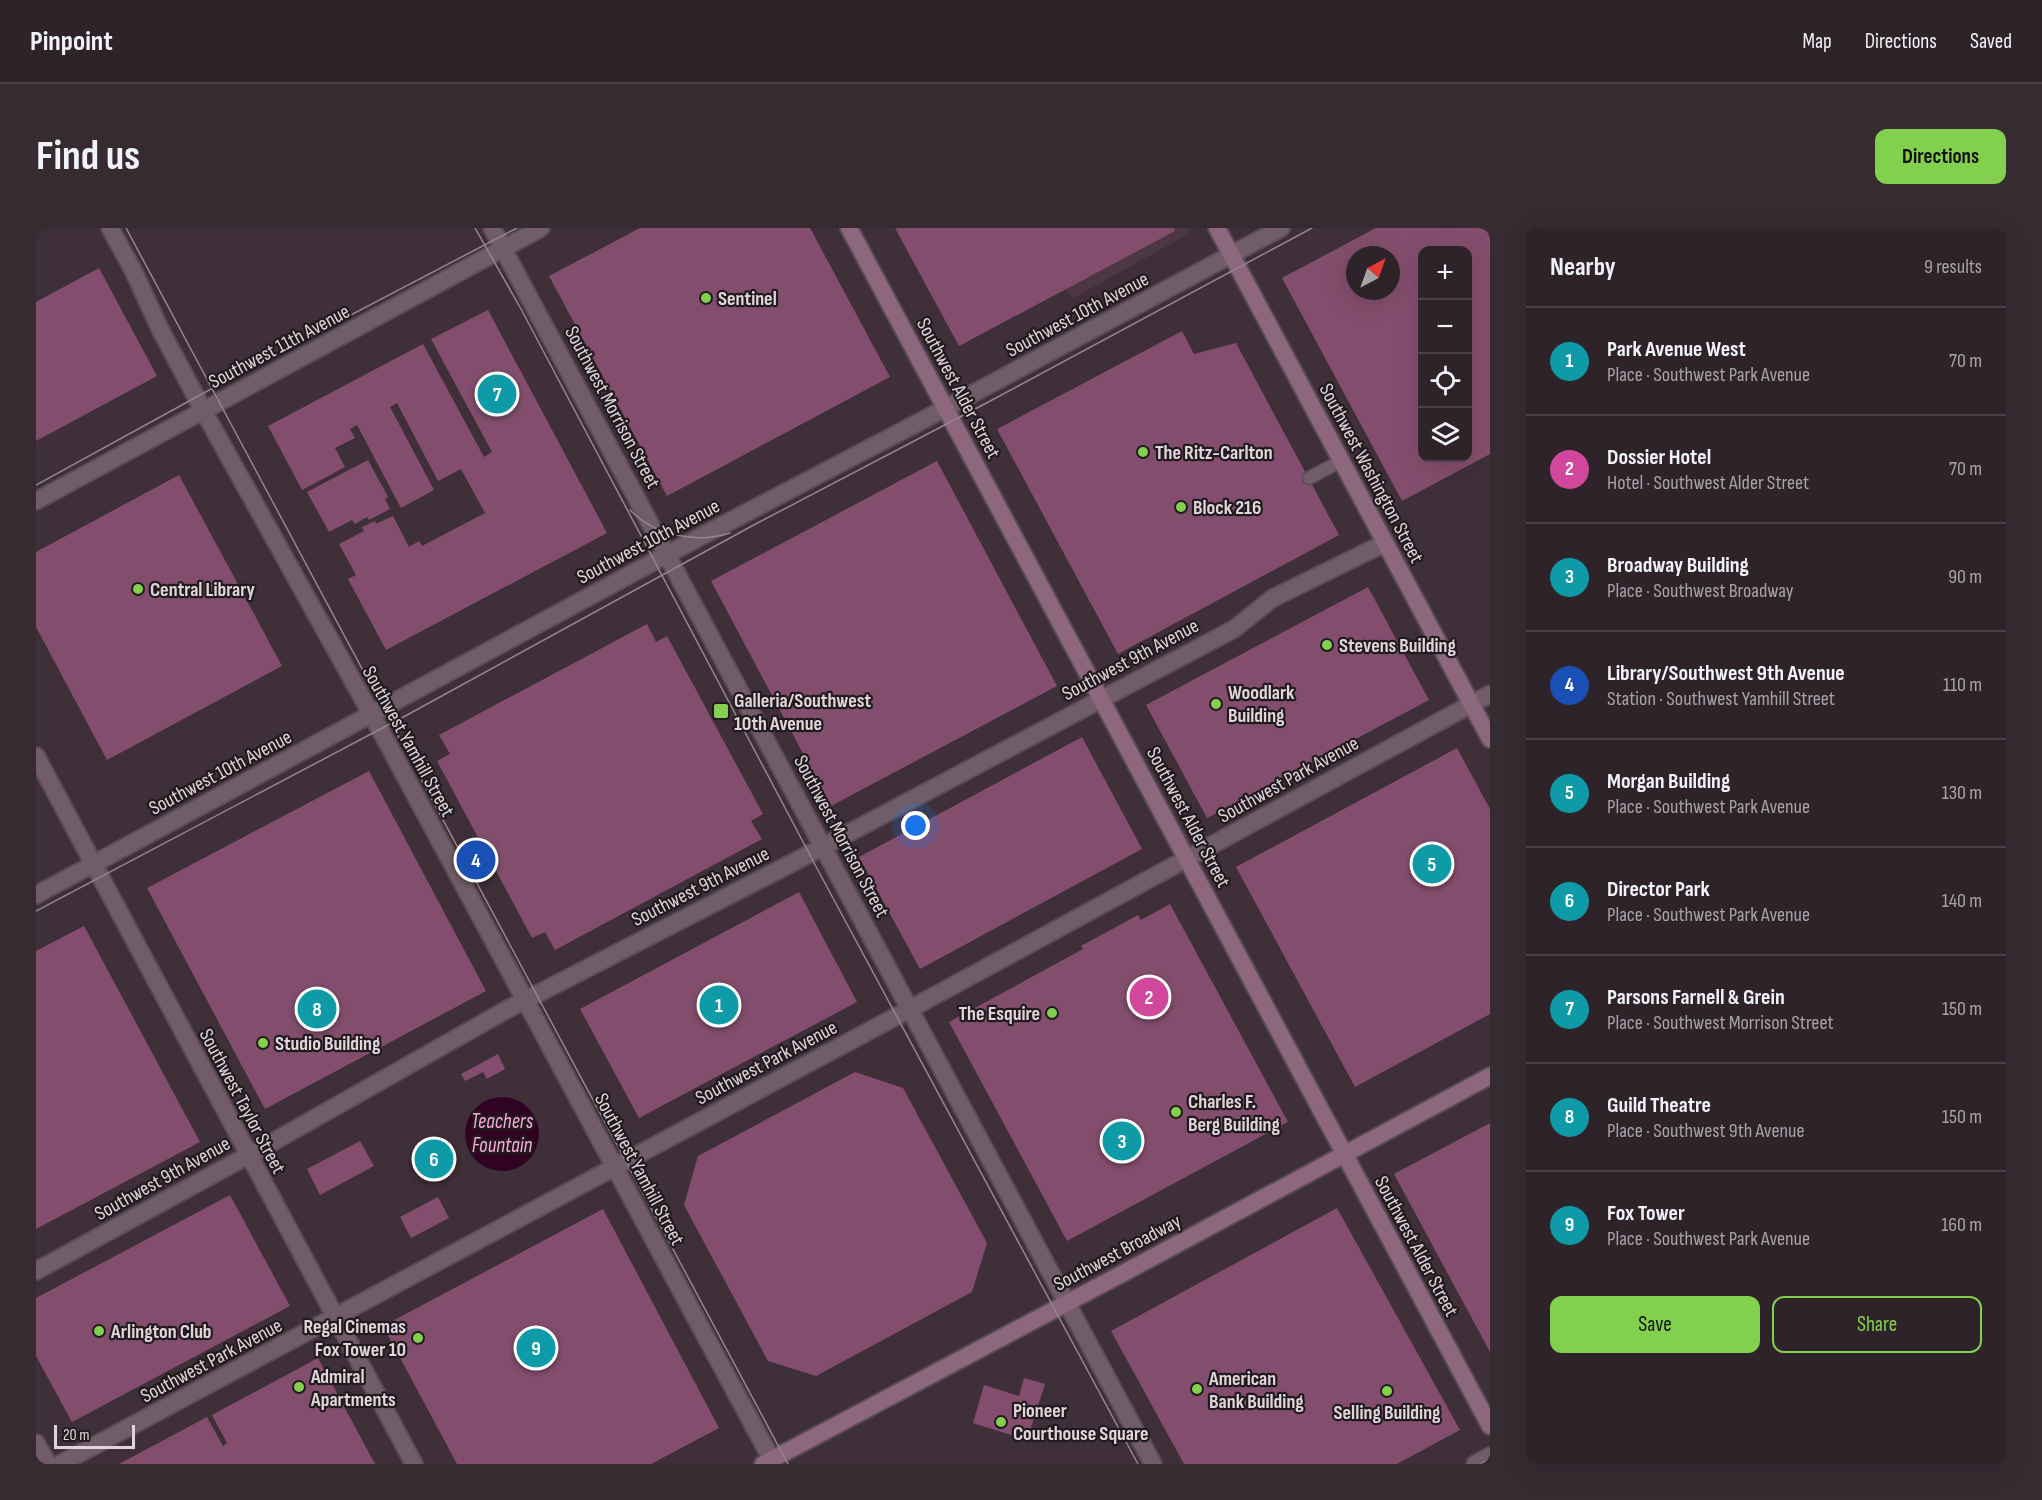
<!DOCTYPE html>
<meta charset="utf-8">
<style>
:root{--surface:#2f232a;--page:#372b32;--text:#f1f3f6;--muted:#a7a4a8;--line:#4a4047;--accent:#83d04e}
body{margin:0;font-family:"Sofia Sans Condensed",sans-serif;background:var(--page);color:var(--text)}
.controls{position:absolute;right:18px;top:18px;display:grid;overflow:hidden;border-radius:12px;box-shadow:0 6px 24px #0002}
.controls button{width:54px;height:54px;display:grid;place-items:center;padding:0;border:0;border-bottom:2px solid var(--line);background:var(--surface);color:var(--text);font:30px sans-serif}
.compass{position:absolute;left:1310px;top:18px;width:54px;height:54px;border-radius:50%;background:var(--surface);box-shadow:0 6px 24px #0002;rotate:41deg}
.scale{position:absolute;left:18px;bottom:15px;width:81px;box-sizing:border-box;padding-left:6px;border:3px solid #e0d5db;border-top:0;font-size:16px;line-height:21px;white-space:nowrap;color:#e0d5db;-webkit-text-stroke:4px #211a1e;paint-order:stroke}
.you{position:absolute;left:880px;top:598px;width:21px;height:21px;margin:-15px;border:4px solid #fff;border-radius:50%;background:#1a73e8;box-shadow:0 0 0 9px #1a73e833}
.badge{display:grid;place-items:center;width:39px;height:39px;border-radius:50%;background:var(--accent);color:#fff;font-size:20px;font-weight:700}
.pin{position:absolute;translate:-50% -50%;border:3px solid #fff;box-shadow:0 2px 6px #0006}
.list{margin:0;padding:0;list-style:none}
h2{display:flex;justify-content:space-between;align-items:center;height:78px;margin:0;padding:0 24px;font-size:26px}
h2 small{font-size:20px;font-weight:400;color:var(--muted)}
.list li{display:grid;grid-template-columns:39px 1fr auto;gap:18px;align-items:center;box-sizing:border-box;height:108px;padding:0 24px;border-top:2px solid var(--line)}
.list b{display:block;font-size:22px;white-space:nowrap}
.list p{margin:0;font-size:20px;white-space:nowrap;color:var(--muted)}
.list em{font-size:20px;font-style:normal;color:var(--muted)}
.actions{display:flex;gap:12px;padding:18px 24px}
.actions a{flex:1;padding:14px 0;border:2px solid var(--accent);border-radius:12px;text-align:center;font-size:21px;color:var(--accent)}
.actions .main{background:var(--accent);color:#111}
.icon{flex:none;width:33px;height:33px;fill:none;stroke:currentColor;stroke-width:2;stroke-linecap:round;stroke-linejoin:round}
.map{position:relative;flex:none;width:1454px;height:1236px;overflow:hidden;border-radius:12px}
header{display:flex;align-items:center;gap:36px;box-sizing:border-box;height:84px;padding:0 30px;background:var(--surface);border-bottom:2px solid var(--line)}
header strong{font-size:28px}
nav{display:flex;gap:33px;margin-inline-start:auto;font-size:21px}
.intro{display:flex;align-items:center;justify-content:space-between;box-sizing:border-box;height:144px;padding:0 36px}
h1{margin:0;font-size:42px}
.button{padding:15px 27px;border-radius:12px;background:var(--accent);color:#111;font-size:21px;font-weight:700}
main{display:flex;gap:36px;padding:0 36px}
aside{flex:1;background:var(--surface);border-radius:12px;box-shadow:0 6px 24px #0002}
.map>svg:first-child{display:block}
</style>
<header>
<strong>Pinpoint</strong>
<nav><a>Map</a><a>Directions</a><a>Saved</a></nav>
</header>
<div class="intro"><h1>Find us</h1><a class="button">Directions</a></div>
<main>
<div class="map">
<svg width="1454" height="1236" viewBox="0 0 1454 1236">
<rect width="100%" height="100%" fill="#3f2f38"/>
<path fill="#4d3743" d="M998,0H1151L1154,5L1036,71Z"/>
<circle fill="#310322" cx="466" cy="906" r="37"/>
<g fill="#834e6d" fill-rule="evenodd">
<path d="M604,0H774L854,149L631,268L513,48Z"/>
<path d="M859,0H1138L1139,3L923,118Z"/>
<path d="M1340,0H1454V226L1366,273L1246,50ZM1386,22H1432V230H1386ZM1319,27H1355V63H1319Z"/>
<path d="M63,40L121,148L0,213V74Z"/>
<path d="M452,82L571,305L350,422L312,351L320,347L303,316L328,303L326,299L339,293L340,296L357,288L373,319L383,313L386,318L449,285L425,241L402,253L361,175L354,179L398,262L365,280L321,197L314,201L319,210L299,220L309,239L266,262L232,198L387,116L448,229L456,224L395,111Z"/>
<path d="M1146,103L1158,126L1200,115L1303,307L1082,426L961,201Z"/>
<path d="M332,232L352,269L349,271L354,281L333,292L331,289L319,296L316,292L293,304L271,264Z"/>
<path d="M901,233L1021,458L795,578L675,353Z"/>
<path d="M143,247L246,438L71,532L0,399V324Z"/>
<path d="M1332,359L1393,472L1171,590L1110,477Z"/>
<path d="M611,396L620,414L631,408L727,586L715,593L726,611L519,722L509,704L496,710L401,533L414,526L403,507Z"/>
<path d="M1046,509L1106,621L884,741L823,629Z"/>
<path d="M1421,520L1454,581V786L1319,859L1200,639Z"/>
<path d="M333,543L450,763L229,881L111,660Z"/>
<path d="M763,664L821,774L603,890L544,781Z"/>
<path d="M1134,676L1252,894L1031,1013L913,794L1047,721L1045,718L1102,687L1105,692Z"/>
<path d="M48,698L164,914L0,1001V723Z"/>
<path d="M462,826L469,841L451,851L447,844L429,853L425,846Z"/>
<path d="M819,844L867,860L951,1015L936,1064L780,1148L732,1133L648,977L662,928Z"/>
<path d="M1454,895V1124L1358,946Z"/>
<path d="M324,913L338,938L284,967L271,941Z"/>
<path d="M194,967L254,1078L36,1194L0,1128V1070Z"/>
<path d="M402,969L413,990L375,1010L364,989Z"/>
<path d="M1301,980L1424,1202L1361,1236H1148L1075,1103Z"/>
<path d="M567,981L683,1200L615,1236H421L347,1098Z"/>
<path d="M282,1130L339,1236H83L171,1189L187,1218L191,1215L176,1187Z"/>
<path d="M988,1150L1009,1156L991,1212L937,1195L948,1157L983,1168Z"/>
</g>
<g fill="none" stroke-linecap="round" stroke-linejoin="round">
<defs>
<path id="service" d="M1273,250L1305,233"/>
<g id="minor">
<path d="M74,0L97,42L124,101L167,182L354,520L738,1236"/>
<path d="M456,0L1117,1236"/>
<path d="M0,1043L235,915L470,782L758,634L1198,401L1237,370L1349,315"/>
<path d="M24,1236L861,788L1454,466"/>
</g>
<g id="tertiary">
<path d="M0,273L505,0"/>
<path d="M0,528L378,1236"/>
<path d="M0,667L662,310L910,180L1245,0"/>
<path d="M0,1215L12,1236"/>
<path d="M1439,1236L1454,1228"/>
</g>
<g id="secondary">
<path d="M813,0L1454,1198"/>
<path d="M1181,0L1454,511"/>
<path d="M727,1236L1080,1049L1454,848"/>
</g>
</defs>
<use href="#service" stroke="#5a4c54" stroke-width="15"/>
<use href="#minor" stroke="#5a4c54" stroke-width="20"/>
<use href="#tertiary" stroke="#5a4c54" stroke-width="20"/>
<use href="#secondary" stroke="#5a4c54" stroke-width="20"/>
<use href="#service" stroke="#705d67" stroke-width="12"/>
<use href="#minor" stroke="#705d67" stroke-width="16"/>
<use href="#tertiary" stroke="#705d67" stroke-width="16"/>
<use href="#secondary" stroke="#8d677d" stroke-width="16"/>
<g stroke="#93868d" stroke-width="1.5">
<path d="M90,0L752,1236"/>
<path d="M439,0L485,81L784,646L1102,1236"/>
<path d="M0,257L206,144L481,0"/>
<path d="M594,282C618,307 660,316 694,305"/>
<path d="M0,683L371,487L714,299L943,179L1276,0"/>
<path d="M1445,1236L1454,1231"/>
</g>
</g>
<g fill="#83d04e" stroke="#211a1e" stroke-width="2">
<circle cx="670" cy="70" r="6"/>
<circle cx="1107" cy="224" r="6"/>
<circle cx="1145" cy="279" r="6"/>
<circle cx="102" cy="361" r="6"/>
<circle cx="1291" cy="417" r="6"/>
<circle cx="1180" cy="476" r="6"/>
<rect x="677" y="475" width="16" height="16" rx="3"/>
<circle cx="1016" cy="785" r="6"/>
<circle cx="227" cy="815" r="6"/>
<circle cx="1140" cy="884" r="6"/>
<circle cx="63" cy="1103" r="6"/>
<circle cx="382" cy="1110" r="6"/>
<circle cx="263" cy="1159" r="6"/>
<circle cx="1161" cy="1161" r="6"/>
<circle cx="1351" cy="1163" r="6"/>
<circle cx="965" cy="1194" r="6"/>
</g>
<g text-anchor="middle" stroke-width="4.5" stroke-linejoin="round" paint-order="stroke">
<g font-size="20" font-weight="bold" fill="#e0d5db" stroke="#211a1e" text-anchor="start">
<text x="682" y="77">Sentinel</text>
<text x="1119" y="231">The Ritz-Carlton</text>
<text x="1157" y="286">Block 216</text>
<text x="114" y="368">Central Library</text>
<text x="1303" y="424">Stevens Building</text>
<text x="1192" y="471">Woodlark<tspan x="1192" dy="23">Building</tspan></text>
<text x="698" y="479">Galleria/Southwest<tspan x="698" dy="23">10th Avenue</tspan></text>
<text x="1004" y="792" text-anchor="end">The Esquire</text>
<text x="239" y="822">Studio Building</text>
<text x="1152" y="880">Charles F.<tspan x="1152" dy="23">Berg Building</tspan></text>
<text x="370" y="1105" text-anchor="end">Regal Cinemas<tspan x="370" dy="23">Fox Tower 10</tspan></text>
<text x="75" y="1110">Arlington Club</text>
<text x="275" y="1155">Admiral<tspan x="275" dy="23">Apartments</tspan></text>
<text x="1173" y="1157">American<tspan x="1173" dy="23">Bank Building</tspan></text>
<text x="977" y="1189">Pioneer<tspan x="977" dy="23">Courthouse Square</tspan></text>
<text x="1351" y="1191" text-anchor="middle">Selling Building</text>
</g>
<g font-size="20" fill="#e0d5db" stroke="#211a1e">
<text transform="translate(1041 86) rotate(-28)" y="7">Southwest 10th Avenue</text>
<text transform="translate(243 118) rotate(-28)" y="7">Southwest 11th Avenue</text>
<text transform="translate(923 160) rotate(62)" y="7">Southwest Alder Street</text>
<text transform="translate(577 179) rotate(62)" y="7">Southwest Morrison Street</text>
<text transform="translate(1336 245) rotate(62)" y="7">Southwest Washington Street</text>
<text transform="translate(612 313) rotate(-28)" y="7">Southwest 10th Avenue</text>
<text transform="translate(1094 431) rotate(-28)" y="7">Southwest 9th Avenue</text>
<text transform="translate(373 513) rotate(61)" y="7">Southwest Yamhill Street</text>
<text transform="translate(184 544) rotate(-28)" y="7">Southwest 10th Avenue</text>
<text transform="translate(1252 551) rotate(-29)" y="7">Southwest Park Avenue</text>
<text transform="translate(1153 589) rotate(62)" y="7">Southwest Alder Street</text>
<text transform="translate(806 608) rotate(62)" y="7">Southwest Morrison Street</text>
<text transform="translate(664 658) rotate(-27)" y="7">Southwest 9th Avenue</text>
<text transform="translate(730 834) rotate(-28)" y="7">Southwest Park Avenue</text>
<text transform="translate(207 873) rotate(62)" y="7">Southwest Taylor Street</text>
<text transform="translate(604 941) rotate(62)" y="7">Southwest Yamhill Street</text>
<text transform="translate(126 950) rotate(-29)" y="7">Southwest 9th Avenue</text>
<text transform="translate(1381 1018) rotate(62)" y="7">Southwest Alder Street</text>
<text transform="translate(1081 1024) rotate(-28)" y="7">Southwest Broadway</text>
<text transform="translate(175 1132) rotate(-28)" y="7">Southwest Park Avenue</text>
</g>
<g font-size="21" font-style="italic" fill="#fca9d8" stroke="#211a1e">
<text x="466" y="900">Teachers<tspan x="466" dy="24">Fountain</tspan></text>
</g>
</g>
</svg>
<div class="controls">
<button>+</button>
<button>−</button>
<button><svg class="icon" aria-label="locate" viewBox="0 0 24 24"><circle cx="12" cy="12" r="6"/><path d="M12 2v4M12 18v4M2 12h4M18 12h4"/></svg></button>
<button><svg class="icon" aria-label="layers" viewBox="0 0 24 24"><path d="M12 4l9 5-9 5-9-5zM3 14l9 5 9-5"/></svg></button>
</div>
<svg class="compass" viewBox="-18 -18 36 36"><path d="M0-13l5 13h-10z" fill="#e53935"/><path d="M0 13l5-13h-10z" fill="#a7a4a8"/></svg>
<div class="scale">20 m</div>
<div class="you"></div>
<div class="pin badge" style="left:683px;top:777px;background:#0f9aa8">1</div>
<div class="pin badge" style="left:1113px;top:769px;background:#d1479c">2</div>
<div class="pin badge" style="left:1086px;top:913px;background:#0f9aa8">3</div>
<div class="pin badge" style="left:440px;top:632px;background:#1a4fb4">4</div>
<div class="pin badge" style="left:1396px;top:636px;background:#0f9aa8">5</div>
<div class="pin badge" style="left:398px;top:931px;background:#0f9aa8">6</div>
<div class="pin badge" style="left:461px;top:166px;background:#0f9aa8">7</div>
<div class="pin badge" style="left:281px;top:781px;background:#0f9aa8">8</div>
<div class="pin badge" style="left:500px;top:1120px;background:#0f9aa8">9</div>
</div>
<aside>
<h2>Nearby<small>9 results</small></h2>
<ul class="list">
<li><span class="badge" style="background:#0f9aa8">1</span><div><b>Park Avenue West</b><p>Place · Southwest Park Avenue</p></div><em>70 m</em></li>
<li><span class="badge" style="background:#d1479c">2</span><div><b>Dossier Hotel</b><p>Hotel · Southwest Alder Street</p></div><em>70 m</em></li>
<li><span class="badge" style="background:#0f9aa8">3</span><div><b>Broadway Building</b><p>Place · Southwest Broadway</p></div><em>90 m</em></li>
<li><span class="badge" style="background:#1a4fb4">4</span><div><b>Library/Southwest 9th Avenue</b><p>Station · Southwest Yamhill Street</p></div><em>110 m</em></li>
<li><span class="badge" style="background:#0f9aa8">5</span><div><b>Morgan Building</b><p>Place · Southwest Park Avenue</p></div><em>130 m</em></li>
<li><span class="badge" style="background:#0f9aa8">6</span><div><b>Director Park</b><p>Place · Southwest Park Avenue</p></div><em>140 m</em></li>
<li><span class="badge" style="background:#0f9aa8">7</span><div><b>Parsons Farnell &amp; Grein</b><p>Place · Southwest Morrison Street</p></div><em>150 m</em></li>
<li><span class="badge" style="background:#0f9aa8">8</span><div><b>Guild Theatre</b><p>Place · Southwest 9th Avenue</p></div><em>150 m</em></li>
<li><span class="badge" style="background:#0f9aa8">9</span><div><b>Fox Tower</b><p>Place · Southwest Park Avenue</p></div><em>160 m</em></li>
</ul>
<div class="actions"><a class="main">Save</a><a>Share</a></div>
</aside>
</main>
